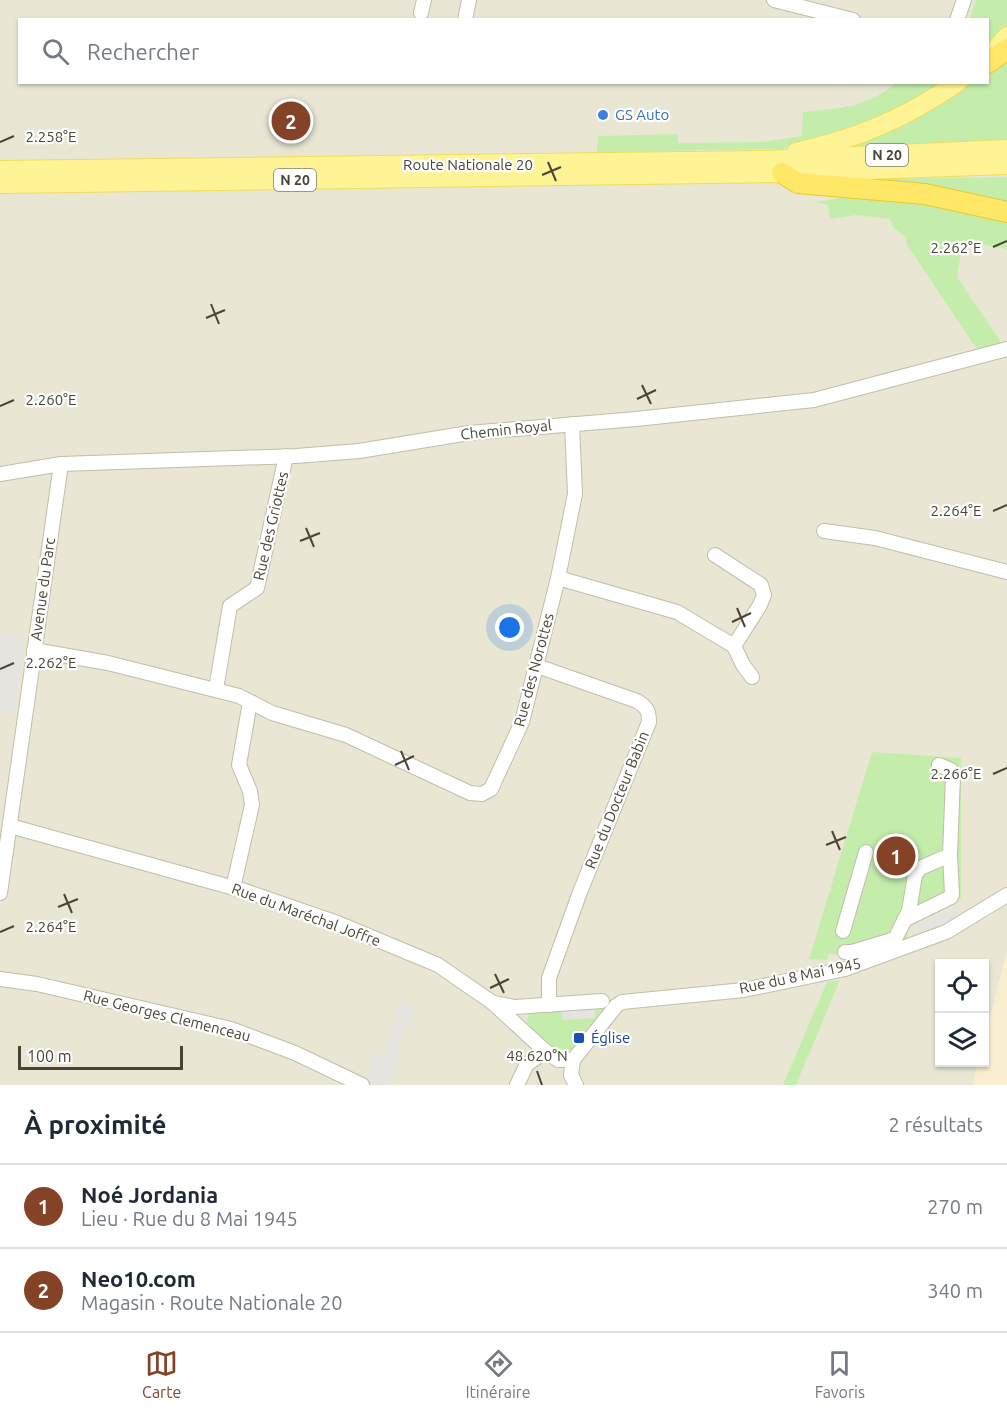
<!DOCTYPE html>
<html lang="fr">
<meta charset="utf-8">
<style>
:root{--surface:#fff;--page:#f2f2f3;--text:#1f2937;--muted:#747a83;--line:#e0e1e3;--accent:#844327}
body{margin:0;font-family:Ubuntu,sans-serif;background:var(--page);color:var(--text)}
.controls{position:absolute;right:18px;bottom:18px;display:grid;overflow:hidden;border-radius:0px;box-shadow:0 2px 4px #0004}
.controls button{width:54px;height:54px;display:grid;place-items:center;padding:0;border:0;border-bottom:2px solid var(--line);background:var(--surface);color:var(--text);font:30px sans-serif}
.scale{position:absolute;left:18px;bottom:15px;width:165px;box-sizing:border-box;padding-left:6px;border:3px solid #494435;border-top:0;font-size:16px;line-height:21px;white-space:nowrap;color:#494435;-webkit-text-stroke:4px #fff;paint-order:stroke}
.you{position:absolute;left:510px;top:628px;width:21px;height:21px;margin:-15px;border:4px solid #fff;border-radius:50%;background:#1a73e8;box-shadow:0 0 0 9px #1a73e833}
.badge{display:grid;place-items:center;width:39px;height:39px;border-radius:50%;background:var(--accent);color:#fff;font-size:20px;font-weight:700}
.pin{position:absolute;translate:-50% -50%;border:3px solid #fff;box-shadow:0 2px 6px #0006}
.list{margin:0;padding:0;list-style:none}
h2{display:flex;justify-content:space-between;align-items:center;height:78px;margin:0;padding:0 24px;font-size:26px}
h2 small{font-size:20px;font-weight:400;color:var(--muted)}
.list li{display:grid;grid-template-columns:39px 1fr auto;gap:18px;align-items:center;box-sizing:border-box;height:84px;padding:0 24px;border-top:2px solid var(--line)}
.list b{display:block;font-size:22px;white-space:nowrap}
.list p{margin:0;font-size:20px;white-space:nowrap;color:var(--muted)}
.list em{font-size:20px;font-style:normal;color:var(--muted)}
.icon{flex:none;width:33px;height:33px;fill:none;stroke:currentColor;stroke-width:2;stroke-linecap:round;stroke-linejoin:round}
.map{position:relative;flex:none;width:1007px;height:1085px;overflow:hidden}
.search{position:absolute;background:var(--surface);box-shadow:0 2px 4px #0004;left:18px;right:18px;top:18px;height:66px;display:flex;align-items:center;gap:15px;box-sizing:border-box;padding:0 21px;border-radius:0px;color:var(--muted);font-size:22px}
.sheet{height:246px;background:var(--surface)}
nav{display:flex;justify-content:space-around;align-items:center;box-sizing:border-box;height:84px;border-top:2px solid var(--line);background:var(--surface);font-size:16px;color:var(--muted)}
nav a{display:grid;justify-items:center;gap:3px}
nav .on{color:var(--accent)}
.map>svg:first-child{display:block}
</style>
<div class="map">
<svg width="1007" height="1085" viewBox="0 0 1007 1085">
<rect width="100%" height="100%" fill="#f5f3e7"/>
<path fill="#e9e7d4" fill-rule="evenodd" d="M0,0H1007V1085H0ZM20,20H988V82H20ZM940,964H984V1062H940Z"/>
<path fill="#f9efd0" d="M1007,950V1085H972L978,1063L984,1062L985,1037Z"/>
<g fill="#c4edac">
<path d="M976,0H1007V26L988,46V20H969Z"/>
<path d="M1007,54V140C943,142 880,150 817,154L967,83L988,82V68Z"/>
<path d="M896,83H947L915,105L805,144L780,149L597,152L598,136L678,134V143L762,142L802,136L803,112C841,108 865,108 896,83Z"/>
<path d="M1007,177V203L956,191L876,182V179Z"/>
<path d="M848,197L933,203L978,212L1007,222V249L963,241L957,277L1002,344L977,349L907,245L906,237L895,229L889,219L857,215L830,219L828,205L815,202Z"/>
<path d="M872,752L961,758V898L908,922L907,940L843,959L842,956L829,953L827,960L809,959Z"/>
<path d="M840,980L796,1085H783L827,982Z"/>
<path d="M602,1001L616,1006L573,1060H558L528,1027C525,1018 530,1013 536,1006Z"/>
</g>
<g fill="#e6e4df">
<path d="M0,633L25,637L15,713L0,711Z"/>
<path d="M957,906L963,917L913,940L914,926Z"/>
<path d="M401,1000L415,1007L397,1047L403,1051L387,1085H377L366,1077L376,1052L385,1054Z"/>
<path d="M594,1003L595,1018L562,1020L561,1006Z"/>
</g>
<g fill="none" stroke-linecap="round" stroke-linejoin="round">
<defs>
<g id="minor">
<path d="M774,0L853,20"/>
<path d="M421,13L424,0"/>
<path d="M465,20L469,0"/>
<path d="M957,20L964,0"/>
<path d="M0,474L61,464L296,456L359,451L469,433L636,419L814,400L1007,349"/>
<path d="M824,531L875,538L1007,572"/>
<path d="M715,555L761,585L764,595L760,605L734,646"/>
<path d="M558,578L677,612L734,646L743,665L752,677"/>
<path d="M34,650L108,663L239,696L272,713L346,735L470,793L482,794L491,789L522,722L558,578L575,494L572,424"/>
<path d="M537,666L637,701C647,707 649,711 649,722L580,892L549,978V1005"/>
<path d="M216,689L230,606L257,588L286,456"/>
<path d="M10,826L245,891L335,922L438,965L493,1003L544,1050L558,1060H573"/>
<path d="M233,888L252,805L250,791L239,765L250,702"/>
<path d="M0,893L61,464"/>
<path d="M904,920L951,897L952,894L950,855L953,776L951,770L939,765"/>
<path d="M843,931L866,852"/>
<path d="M845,952H852L895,939L909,911L915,875L920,868L950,855"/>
<path d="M0,979L37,984L231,1029L295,1053L362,1085"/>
<path d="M495,1003L515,1007L602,1001"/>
<path d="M517,1085L527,1064L539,1056L544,1050"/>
<path d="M576,1085L571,1075L573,1060L616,1006L622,1002L744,990L845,969L946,932L1007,895"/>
</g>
<g id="major">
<path d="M988,58L1007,36"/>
<path d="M796,152C859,138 904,119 958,82"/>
<path d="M0,170L766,160L1007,149"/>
<path d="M0,184L782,173L1007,165"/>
</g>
<g id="highway">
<path d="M988,63L1007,49"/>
<path d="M782,173L798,183L925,194L1007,212"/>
</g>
</defs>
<use href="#minor" stroke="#c1bda8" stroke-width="16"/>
<use href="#major" stroke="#efdd5a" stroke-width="20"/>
<use href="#highway" stroke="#ecc829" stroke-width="22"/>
<use href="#minor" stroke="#fff" stroke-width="14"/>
<use href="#major" stroke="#fff495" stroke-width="18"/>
<use href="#highway" stroke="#ffe867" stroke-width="20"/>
</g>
<path fill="none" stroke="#494435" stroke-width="2" d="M0,142L14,136M548,162L556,181M542,175L561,167M993,247L1007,241M211,304L219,324M206,318L225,310M642,385L651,404M637,399L656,390M0,406L14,400M993,511L1007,505M306,528L314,547M300,541L320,533M737,608L745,627M732,622L751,613M0,669L14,663M401,751L409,770M395,765L414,756M993,774L1007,768M832,831L840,850M826,845L846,837M64,894L72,913M58,907L78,899M0,932L14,926M495,974L504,993M490,988L509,979M537,1071L542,1085"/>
<circle fill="#3f7fe0" stroke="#fff" stroke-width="2" cx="603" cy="115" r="6"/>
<rect fill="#1a4fb4" stroke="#fff" stroke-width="2" x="573" y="1032" width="12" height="12" rx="3"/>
<g text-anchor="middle" stroke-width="4.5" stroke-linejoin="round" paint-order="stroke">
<g fill="#fff" stroke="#807c72" stroke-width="1.5">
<rect x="866" y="144" width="42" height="22" rx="4.5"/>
<rect x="274" y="169" width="42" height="22" rx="4.5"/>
</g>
<g font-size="14" font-weight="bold" fill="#494435">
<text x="887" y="160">N 20</text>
<text x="295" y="185">N 20</text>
</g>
<g font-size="15" fill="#366cbe" stroke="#fff" text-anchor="start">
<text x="615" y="120">GS Auto</text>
</g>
<g font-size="15" fill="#494435" stroke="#fff">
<text x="468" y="170">Route Nationale 20</text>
<text transform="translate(506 430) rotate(-6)" y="5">Chemin Royal</text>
<text transform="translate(271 526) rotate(-77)" y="5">Rue des Griottes</text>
<text transform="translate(43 589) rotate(-82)" y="5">Avenue du Parc</text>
<text transform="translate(534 670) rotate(-75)" y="5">Rue des Norottes</text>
<text transform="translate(617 800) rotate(-68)" y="5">Rue du Docteur Babin</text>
<text transform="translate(306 915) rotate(20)" y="5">Rue du Maréchal Joffre</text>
<text transform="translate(800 976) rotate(-12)" y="5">Rue du 8 Mai 1945</text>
<text transform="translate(167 1016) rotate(14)" y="5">Rue Georges Clemenceau</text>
</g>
<g font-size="15" fill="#164399" stroke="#fff" text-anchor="start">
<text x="591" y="1043">Église</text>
</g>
</g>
<g font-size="15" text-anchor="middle" fill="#494435" stroke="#fff" stroke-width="4.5" stroke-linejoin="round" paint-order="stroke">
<text x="51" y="142">2.258°E</text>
<text x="956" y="253">2.262°E</text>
<text x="51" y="405">2.260°E</text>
<text x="956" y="516">2.264°E</text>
<text x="51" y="668">2.262°E</text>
<text x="956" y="779">2.266°E</text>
<text x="51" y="932">2.264°E</text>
<text x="537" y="1061">48.620°N</text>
</g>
</svg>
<div class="controls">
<button><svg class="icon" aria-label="locate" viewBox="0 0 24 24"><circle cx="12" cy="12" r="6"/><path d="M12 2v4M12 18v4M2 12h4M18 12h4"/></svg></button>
<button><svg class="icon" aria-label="layers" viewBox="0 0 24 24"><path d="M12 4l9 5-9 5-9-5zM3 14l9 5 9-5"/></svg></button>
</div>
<div class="scale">100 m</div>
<div class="you"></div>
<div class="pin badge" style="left:896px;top:856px">1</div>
<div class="pin badge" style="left:291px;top:121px">2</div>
<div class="search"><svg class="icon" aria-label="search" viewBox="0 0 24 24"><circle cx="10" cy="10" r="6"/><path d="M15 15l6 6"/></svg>Rechercher</div>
</div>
<section class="sheet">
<h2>À proximité<small>2 résultats</small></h2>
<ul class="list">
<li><span class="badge">1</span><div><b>Noé Jordania</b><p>Lieu · Rue du 8 Mai 1945</p></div><em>270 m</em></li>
<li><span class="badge">2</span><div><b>Neo10.com</b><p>Magasin · Route Nationale 20</p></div><em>340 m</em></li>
</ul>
</section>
<nav>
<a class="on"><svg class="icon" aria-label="map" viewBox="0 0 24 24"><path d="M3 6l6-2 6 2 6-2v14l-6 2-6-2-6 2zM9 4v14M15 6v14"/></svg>Carte</a>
<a><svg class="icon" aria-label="directions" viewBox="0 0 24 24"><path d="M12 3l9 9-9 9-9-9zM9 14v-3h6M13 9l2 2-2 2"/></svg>Itinéraire</a>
<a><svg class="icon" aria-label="saved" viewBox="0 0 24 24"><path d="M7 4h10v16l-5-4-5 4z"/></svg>Favoris</a>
</nav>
